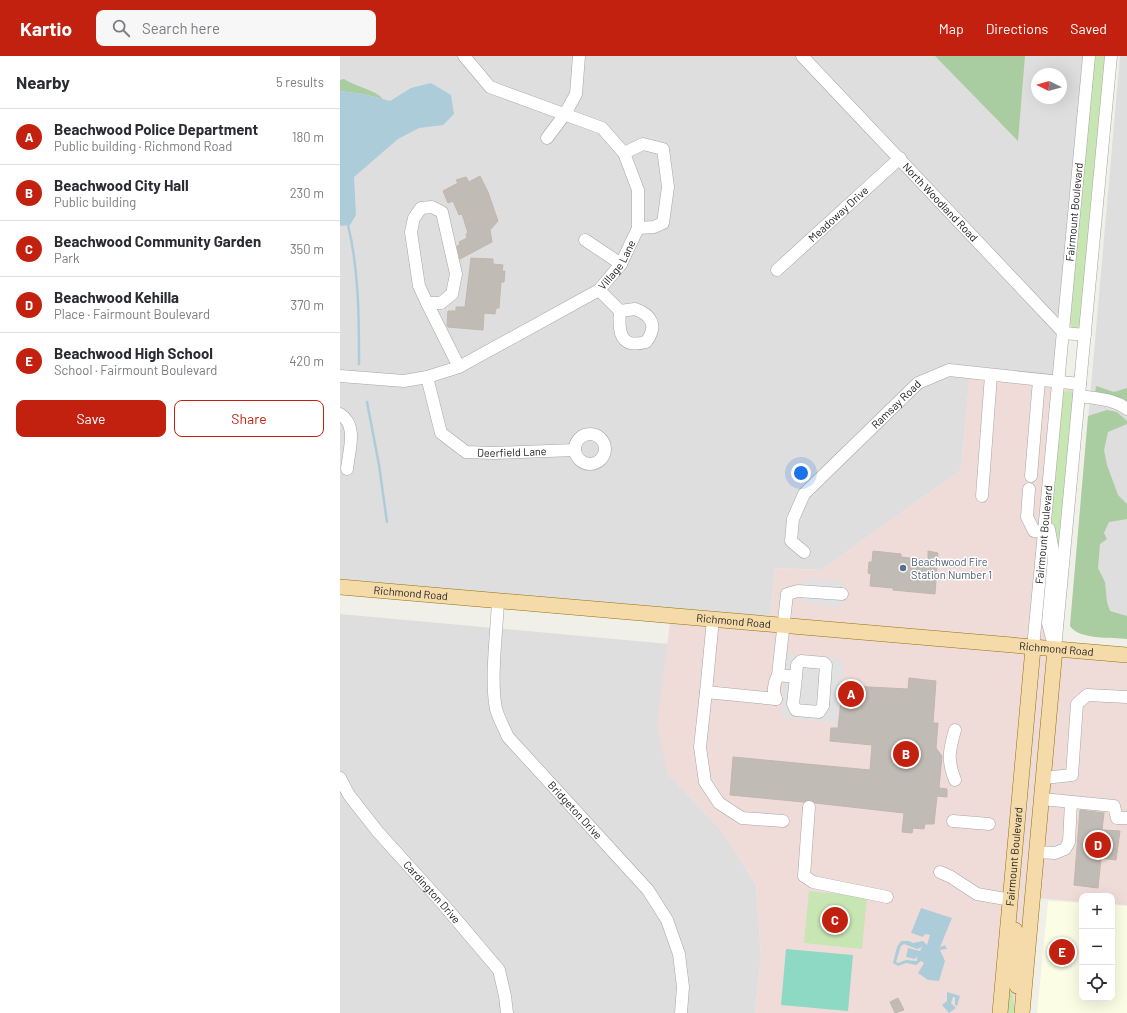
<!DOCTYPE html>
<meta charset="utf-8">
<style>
:root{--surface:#fff;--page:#f7f7f7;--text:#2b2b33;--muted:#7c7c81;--line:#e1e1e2;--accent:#c22110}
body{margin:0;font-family:Barlow,sans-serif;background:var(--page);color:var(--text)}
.controls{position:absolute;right:12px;bottom:12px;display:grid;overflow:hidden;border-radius:8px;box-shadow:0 4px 16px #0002}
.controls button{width:36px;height:36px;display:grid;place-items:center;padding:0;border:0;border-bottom:1px solid var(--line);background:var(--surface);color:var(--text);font:20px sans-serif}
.compass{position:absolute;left:691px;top:12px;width:36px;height:36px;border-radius:50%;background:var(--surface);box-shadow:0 4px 16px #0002;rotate:275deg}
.you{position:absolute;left:461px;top:417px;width:14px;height:14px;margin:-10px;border:3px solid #fff;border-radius:50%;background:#1a73e8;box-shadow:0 0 0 6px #1a73e833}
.badge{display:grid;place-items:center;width:26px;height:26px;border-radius:50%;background:var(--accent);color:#fff;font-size:13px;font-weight:700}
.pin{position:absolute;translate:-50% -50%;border:2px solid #fff;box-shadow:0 1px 4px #0006}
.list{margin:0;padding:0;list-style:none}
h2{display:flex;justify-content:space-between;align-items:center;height:52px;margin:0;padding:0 16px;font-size:17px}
h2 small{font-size:13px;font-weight:400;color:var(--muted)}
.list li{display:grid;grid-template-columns:26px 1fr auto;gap:12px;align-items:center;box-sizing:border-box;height:56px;padding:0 16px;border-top:1px solid var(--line)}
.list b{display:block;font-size:15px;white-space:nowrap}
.list p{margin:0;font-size:13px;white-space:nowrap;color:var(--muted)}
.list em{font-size:13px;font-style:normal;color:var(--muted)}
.actions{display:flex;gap:8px;padding:12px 16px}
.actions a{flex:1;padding:9px 0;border:1px solid var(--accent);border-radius:8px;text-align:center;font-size:14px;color:var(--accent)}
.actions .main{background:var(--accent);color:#fff}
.icon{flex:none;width:22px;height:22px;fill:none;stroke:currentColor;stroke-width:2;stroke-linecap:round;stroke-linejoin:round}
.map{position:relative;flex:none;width:787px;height:957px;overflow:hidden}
header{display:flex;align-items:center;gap:24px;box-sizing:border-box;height:56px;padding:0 20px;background:var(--accent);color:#fff}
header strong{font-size:19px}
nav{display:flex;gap:22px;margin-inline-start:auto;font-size:14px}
.search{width:280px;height:36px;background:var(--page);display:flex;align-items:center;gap:10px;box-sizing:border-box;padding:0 14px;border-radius:8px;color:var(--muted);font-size:15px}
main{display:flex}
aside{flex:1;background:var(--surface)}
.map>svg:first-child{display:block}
</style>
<header>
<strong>Kartio</strong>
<div class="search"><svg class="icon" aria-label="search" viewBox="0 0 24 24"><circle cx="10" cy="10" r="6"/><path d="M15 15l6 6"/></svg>Search here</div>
<nav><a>Map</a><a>Directions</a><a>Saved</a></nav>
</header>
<main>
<aside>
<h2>Nearby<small>5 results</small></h2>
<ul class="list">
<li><span class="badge">A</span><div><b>Beachwood Police Department</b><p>Public building · Richmond Road</p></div><em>180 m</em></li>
<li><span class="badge">B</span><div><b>Beachwood City Hall</b><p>Public building</p></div><em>230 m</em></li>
<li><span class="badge">C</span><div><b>Beachwood Community Garden</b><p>Park</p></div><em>350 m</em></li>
<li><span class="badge">D</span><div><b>Beachwood Kehilla</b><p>Place · Fairmount Boulevard</p></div><em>370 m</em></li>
<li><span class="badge">E</span><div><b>Beachwood High School</b><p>School · Fairmount Boulevard</p></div><em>420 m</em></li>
</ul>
<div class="actions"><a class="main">Save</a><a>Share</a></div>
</aside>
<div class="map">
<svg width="787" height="957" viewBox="0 0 787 957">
<rect width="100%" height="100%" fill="#f0efe8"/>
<g fill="#dfdede" fill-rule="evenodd">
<path d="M0,0H749L719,326L630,317L621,414L481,514L435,512L430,568L0,531ZM697,18H721V42H697Z"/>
<path d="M780,0H787V576L730,570Z"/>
<path d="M0,558L329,588L328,718L381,774L416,829L421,899L415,957H0Z"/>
</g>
<path fill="#efdcd9" d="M630,316L740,328L715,593L787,599V849L772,848V840H742V846L696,842L687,957H415L421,899L416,829L381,774L328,718L317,670L331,559L430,567L435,512L481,514L621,414Z"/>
<path fill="#fbfde5" d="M708,845L742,847V942H772V849L787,850V957H697Z"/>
<g fill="#c7e6b3">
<path d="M753,0H766L740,271L735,273L731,271L729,266Z"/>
<path d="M730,335L734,337L721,501L717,500L711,460L722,341L724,336Z"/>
<path d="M469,835L527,841L522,893L464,887Z"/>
<path d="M672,884L671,925L675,957H665Z"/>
</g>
<g fill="#a9cca1">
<path d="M595,0H685L678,85Z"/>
<path d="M4,23C16,31 34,33 43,43L23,38L0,35V24Z"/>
<path d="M756,330L774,336L787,332V351L755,338Z"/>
<path d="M767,354L777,356L787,365V368L768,376L764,394L767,409L778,439L787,448V463L769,466L764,477L767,483L760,488L758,512L765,526L767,546L770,555L787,560V583C772,581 739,584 730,570L748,360Z"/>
</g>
<path fill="#8dd9c3" d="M446,893L513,899L508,955L441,949Z"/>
<g fill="#e1e1e1">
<path d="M465,522L504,525L502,551L463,547Z"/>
<path d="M447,598L504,603L498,667L441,662Z"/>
</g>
<g fill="#adccda" fill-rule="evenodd">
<path d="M91,27L111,39L114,58L103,69L79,72L58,83L14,121L16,159L10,169L0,170V35L23,38L50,45L71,32Z"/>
<path d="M581,852L612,862L600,891L605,889L607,893L600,894L605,905L599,925L588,924L578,917L584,907L581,905L576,909L566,907L558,910L553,907L557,891L561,885H569L573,887L583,885L587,889L590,879L585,878L583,881L571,877ZM564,888L577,893L582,891L580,895L568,892L566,901L575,903L577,900V905L566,904L558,907L556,906L561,890Z"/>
<path d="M607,936L620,940L617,950L615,949V941H613L611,947L616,952L609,957L602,949L607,945Z"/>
</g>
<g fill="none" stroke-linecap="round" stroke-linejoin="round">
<g stroke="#adccda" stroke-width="2.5">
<path d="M8,169C19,214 19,263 19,308"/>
<path d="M27,346L39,409L47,466"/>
</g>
</g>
<g fill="#c1bbb5" stroke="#c1b7ac">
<path d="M140,120L148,136L158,165L150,174L152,186L120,203L117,190L120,189L119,186L127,182L126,178L128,177L122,158L119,159L113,145L108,147L103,135L118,127L116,124L126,121L129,126Z"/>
<path d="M131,202L153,203V208L163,209L162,215H165L164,226H161L159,252H156L155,258L144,257L143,274L108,271L107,269L108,255H116V251H125Z"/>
<path d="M533,495L561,498V501L588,504V495L598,497L595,538L553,534V532L530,530L531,518L528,517L529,506H532Z"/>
<path d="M569,622L596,625L593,667H598L596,692L602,700L599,732L607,733V741L597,740L594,768H585L584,773L573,772L572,777L562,776L564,757L475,747L470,744L463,746L390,739L393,701L530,714L532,689L490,685L491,672H498L502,635H509V630L568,633Z"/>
<path d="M740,754L764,757L762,774L780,775L776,804L761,802L758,832L734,829Z"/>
<path d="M558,942L564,954L555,957L550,946Z"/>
</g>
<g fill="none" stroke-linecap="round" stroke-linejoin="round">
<defs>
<g id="minor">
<path id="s1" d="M462,0L724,277L745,279"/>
<path d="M207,82L225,58L236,38L239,0"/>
<path d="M284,97L303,88L323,93L328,131L323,167L314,171L298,172"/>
<path d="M92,151L102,156L116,218L112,238L101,247H87L79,230L71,176L74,162L81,152Z"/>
<path d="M245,184L281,208"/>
<path id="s2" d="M437,214L560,102"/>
<path d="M259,234L280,255"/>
<path d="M87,247L119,311"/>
<path d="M295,253C312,259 318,270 306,286C280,293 278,276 280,255Z"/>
<path id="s3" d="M0,320L64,325L87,321L119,311L259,234L281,208L298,172V134L284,97L262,72L150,31L124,0"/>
<path id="s4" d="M87,321L101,377L126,396L153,397L235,394"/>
<path d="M739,340C755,342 774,343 787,353"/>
<path d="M0,358C18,369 9,394 7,413"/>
<circle cx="250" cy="393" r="15"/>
<path d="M691,420L699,324"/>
<path d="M689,433L687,461L694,475L704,476"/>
<path d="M642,440L651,319"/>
<path d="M709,473L714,501L708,567L713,586"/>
<path id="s5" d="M464,496L451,485L453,463L464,438L578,327L609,314L740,328"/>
<path id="s6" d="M158,544C157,575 150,623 156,653C159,663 164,672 168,681L308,834L327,864L339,898L343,931L341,957"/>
<path d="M373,563L366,636L436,643"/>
<path id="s7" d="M693,592L749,0"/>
<path d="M715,593L771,0"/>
<path d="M456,621L457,609L461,605L484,607L486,609L483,650L479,656L456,654L453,648L456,621L438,619L447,538L458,535L502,538"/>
<path d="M366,636L360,691L365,726L379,747L402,762L443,765"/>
<path d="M436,643C432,635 434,627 438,619"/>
<path d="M615,674C609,695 607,704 615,724"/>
<path id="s8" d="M0,722L9,739L38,776L103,848L159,914L165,940L167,957"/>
<path d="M704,722L732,719L737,648L747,639L787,641"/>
<path d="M702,743L774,750L777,762H787"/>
<path d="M469,751L464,820L473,826L547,841"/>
<path d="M613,765L649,768"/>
<path d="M697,796L715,797L725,793L729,786L731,746"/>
<path d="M600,816L611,821L637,838L671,844"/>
</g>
<g id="major">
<path id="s9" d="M0,531L787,599"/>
<path d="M675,874C678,893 674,911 677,930"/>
<path id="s10" d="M660,957L693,592"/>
<path d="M682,957L715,593"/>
</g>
</defs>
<use href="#minor" stroke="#a5a5a5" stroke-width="13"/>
<use href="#major" stroke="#92720c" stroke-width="16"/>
<use href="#minor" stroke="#fff" stroke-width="12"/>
<use href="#major" stroke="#f5dba9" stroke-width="15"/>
</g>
<circle fill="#5c6f8a" stroke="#fff" stroke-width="1.5" cx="563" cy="512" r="4"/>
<g text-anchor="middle" stroke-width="3" stroke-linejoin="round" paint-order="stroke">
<g font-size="11" fill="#212121" stroke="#fff">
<text dy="4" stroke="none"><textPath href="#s1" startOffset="201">North Woodland Road</textPath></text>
<text dy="4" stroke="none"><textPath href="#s7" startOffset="438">Fairmount Boulevard</textPath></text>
<text dy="4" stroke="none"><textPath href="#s2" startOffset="83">Meadoway Drive</textPath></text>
<text dy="4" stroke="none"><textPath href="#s3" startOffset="312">Village Lane</textPath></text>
<text dy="4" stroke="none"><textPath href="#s5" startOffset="195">Ramsay Road</textPath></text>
<text dy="4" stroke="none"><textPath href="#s4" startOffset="135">Deerfield Lane</textPath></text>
<text dy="4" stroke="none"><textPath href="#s7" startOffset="114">Fairmount Boulevard</textPath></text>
<text dy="4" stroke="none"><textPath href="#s9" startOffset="71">Richmond Road</textPath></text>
<text dy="4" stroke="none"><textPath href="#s9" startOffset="395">Richmond Road</textPath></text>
<text dy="4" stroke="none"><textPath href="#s9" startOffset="719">Richmond Road</textPath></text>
<text dy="4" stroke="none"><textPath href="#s6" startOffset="239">Bridgeton Drive</textPath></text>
<text dy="4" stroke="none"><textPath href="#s10" startOffset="157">Fairmount Boulevard</textPath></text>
<text dy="4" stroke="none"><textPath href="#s8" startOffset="147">Cardington Drive</textPath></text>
</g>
<g font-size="11" fill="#4e5e75" stroke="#fff" text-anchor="start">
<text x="571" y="510">Beachwood Fire<tspan x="571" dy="13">Station Number 1</tspan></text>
</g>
</g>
</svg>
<div class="controls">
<button>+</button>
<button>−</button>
<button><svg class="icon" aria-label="locate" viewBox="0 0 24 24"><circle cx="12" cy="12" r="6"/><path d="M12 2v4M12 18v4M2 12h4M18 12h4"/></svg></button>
</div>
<svg class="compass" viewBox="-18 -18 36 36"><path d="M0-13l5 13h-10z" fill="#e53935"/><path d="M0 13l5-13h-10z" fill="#7c7c81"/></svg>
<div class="you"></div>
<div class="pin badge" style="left:511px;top:638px">A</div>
<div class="pin badge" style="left:566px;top:698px">B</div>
<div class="pin badge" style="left:495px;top:864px">C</div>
<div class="pin badge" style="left:758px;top:789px">D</div>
<div class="pin badge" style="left:722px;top:896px">E</div>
</div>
</main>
